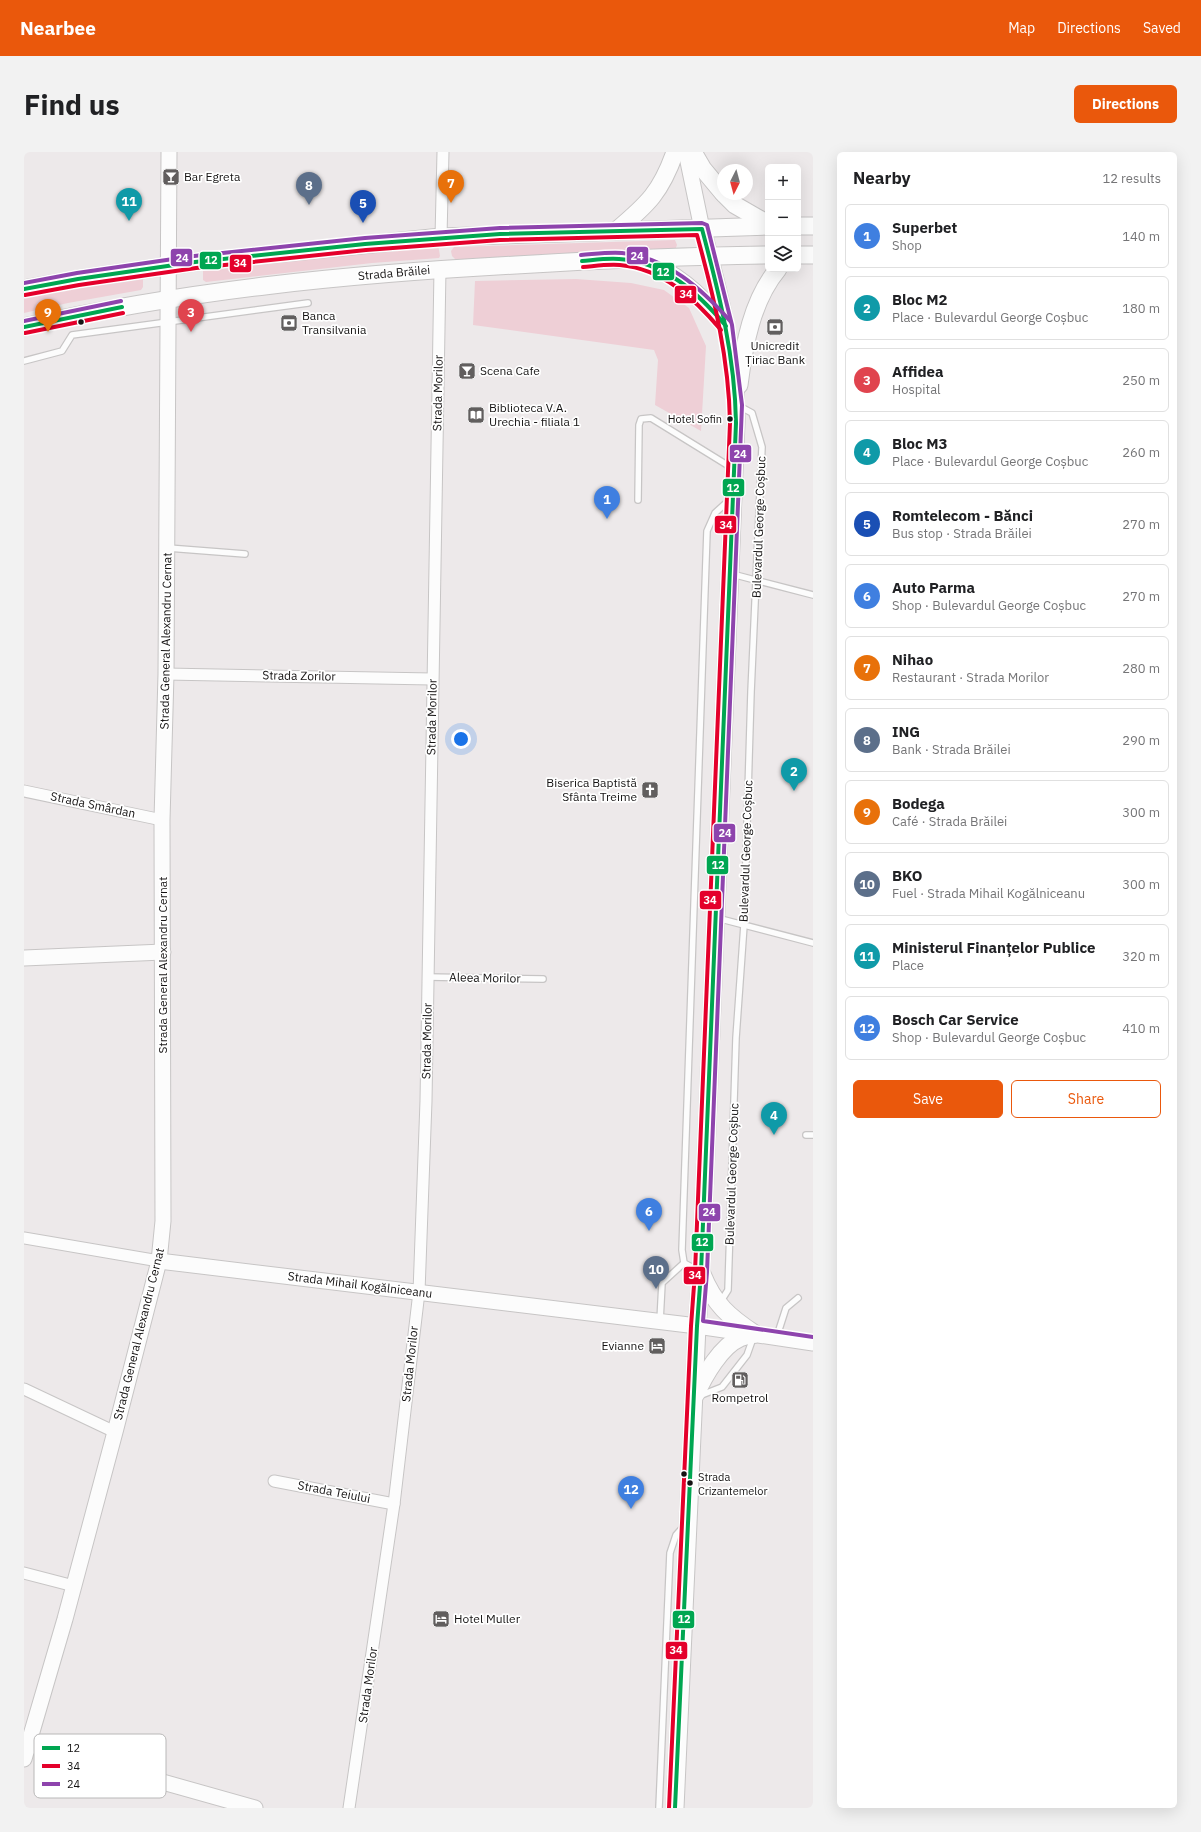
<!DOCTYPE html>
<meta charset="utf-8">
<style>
:root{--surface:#fff;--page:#f2f2f2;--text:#202124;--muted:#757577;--line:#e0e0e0;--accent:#ea580c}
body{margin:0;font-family:"IBM Plex Sans",sans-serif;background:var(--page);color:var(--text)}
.controls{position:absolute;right:12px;top:12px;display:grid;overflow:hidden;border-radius:6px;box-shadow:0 4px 16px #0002}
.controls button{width:36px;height:36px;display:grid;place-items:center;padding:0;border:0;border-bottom:1px solid var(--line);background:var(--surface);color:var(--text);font:20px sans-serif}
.compass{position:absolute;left:693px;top:12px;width:36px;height:36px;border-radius:50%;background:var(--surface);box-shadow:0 4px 16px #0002;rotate:186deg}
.you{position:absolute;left:437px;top:587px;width:14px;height:14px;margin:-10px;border:3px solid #fff;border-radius:50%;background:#1a73e8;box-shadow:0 0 0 6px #1a73e833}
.badge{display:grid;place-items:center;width:26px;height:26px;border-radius:50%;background:var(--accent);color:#fff;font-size:13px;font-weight:700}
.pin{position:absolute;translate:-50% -33px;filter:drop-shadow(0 1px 2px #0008)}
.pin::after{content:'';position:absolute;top:21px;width:14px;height:12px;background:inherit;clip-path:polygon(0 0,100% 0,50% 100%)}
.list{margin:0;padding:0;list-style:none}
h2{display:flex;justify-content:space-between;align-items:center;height:52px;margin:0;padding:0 16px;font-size:17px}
h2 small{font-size:13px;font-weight:400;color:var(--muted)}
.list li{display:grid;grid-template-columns:26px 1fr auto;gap:12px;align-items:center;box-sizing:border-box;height:64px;margin:0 8px 8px;padding:0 8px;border:1px solid var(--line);border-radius:6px}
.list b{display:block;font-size:15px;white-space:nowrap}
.list p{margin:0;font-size:13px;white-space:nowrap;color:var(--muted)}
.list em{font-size:13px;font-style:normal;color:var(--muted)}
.actions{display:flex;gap:8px;padding:12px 16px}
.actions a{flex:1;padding:9px 0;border:1px solid var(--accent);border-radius:6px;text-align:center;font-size:14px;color:var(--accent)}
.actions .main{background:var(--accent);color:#fff}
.icon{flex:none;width:22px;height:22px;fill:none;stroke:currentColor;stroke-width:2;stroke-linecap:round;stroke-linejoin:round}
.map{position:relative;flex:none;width:789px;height:1656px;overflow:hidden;border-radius:6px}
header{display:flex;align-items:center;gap:24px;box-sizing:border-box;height:56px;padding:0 20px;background:var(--accent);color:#fff}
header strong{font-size:19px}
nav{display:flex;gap:22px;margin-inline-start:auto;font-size:14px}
.intro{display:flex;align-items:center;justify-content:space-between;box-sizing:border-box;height:96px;padding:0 24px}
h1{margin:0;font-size:28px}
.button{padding:10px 18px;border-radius:6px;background:var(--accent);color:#fff;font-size:14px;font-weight:700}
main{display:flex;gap:24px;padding:0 24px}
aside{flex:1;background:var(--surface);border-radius:6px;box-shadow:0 4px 16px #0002}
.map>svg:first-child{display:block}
</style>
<header>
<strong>Nearbee</strong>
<nav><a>Map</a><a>Directions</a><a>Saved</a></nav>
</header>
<div class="intro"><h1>Find us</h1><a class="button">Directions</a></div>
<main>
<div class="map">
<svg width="789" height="1656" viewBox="0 0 789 1656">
<rect width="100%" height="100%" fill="#ede9ea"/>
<g fill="#eecfd6">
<path d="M651,88L653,93L651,98L432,108L428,104L427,99L430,95Z"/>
<path d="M414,92L416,104L415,106L348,111L182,130L179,128V117Z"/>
<path d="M115,125L119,127V135L117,138L44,151L0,161V146L44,136Z"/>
<path d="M552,127L607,131L640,138L665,156L682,194L677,279L631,253L634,208L630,198L449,173L451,129Z"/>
</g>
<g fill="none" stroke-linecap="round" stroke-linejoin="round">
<defs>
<g id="lane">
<path d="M0,209L38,199L48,183L284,151"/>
<path d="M614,348L615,273L617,267L627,266L708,316"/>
<path d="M144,396L221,402"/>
<path d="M708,422L789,443"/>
<path d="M693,766L789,791"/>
<path d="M404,825L519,827"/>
<path d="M782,983H789"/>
<path d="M675,1119L660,1111L658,1098L683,379L691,361L702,351H705"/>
<path d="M697,1149L704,1138L712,886L720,773L727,540L738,295L728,261L715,254"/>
<path d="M636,1169L638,1131L660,1111"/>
<path d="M753,1184L762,1156L774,1146"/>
<path d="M675,1244L698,1235L723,1203L729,1186"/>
<path d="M635,1656L646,1401L652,1383L660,1374"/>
</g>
<g id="street">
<path d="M417,85L419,0"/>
<path d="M142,522L408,527"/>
<path d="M0,639L138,668"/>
<path d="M0,1086L135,1109"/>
<path d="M0,1237L91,1280"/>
<path d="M250,1329L370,1352"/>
<path d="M0,1421L50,1434"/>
<path d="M325,1656L370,1352L395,1140L402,949L416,117"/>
</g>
<g id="secondary">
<path d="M662,0L678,77"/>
<path d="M0,806L139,800"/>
<path d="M135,1109L673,1174L789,1191"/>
<path d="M0,1591L231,1656"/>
<path d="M0,1607L41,1467L91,1280L135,1109L139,1069L138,668L142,522L145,0"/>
</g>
<g id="primary">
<path d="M669,0L679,17L699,41"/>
<path d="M700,42L711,53L744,72"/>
<path d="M774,74H789"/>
<path d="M592,79C624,52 637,40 651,0"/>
<path d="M774,103H789"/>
<path d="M614,109C648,116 678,144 698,170"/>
<path d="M0,137L54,127L171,110L417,85L744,74"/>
<path d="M0,175C162,138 326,122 492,113C576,108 660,104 744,103"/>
<path d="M715,233C720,193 728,148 754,117"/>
<path d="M678,1122C690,1152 705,1165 731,1182"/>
<path d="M672,1242C680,1224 697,1194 716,1186C720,1184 726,1183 731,1182"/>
<path d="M651,1656L673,1174L677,1120L712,271C713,208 694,138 678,77"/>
</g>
</defs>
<use href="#lane" stroke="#c7c5c5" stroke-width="8"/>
<use href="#street" stroke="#c7c5c5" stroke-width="13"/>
<use href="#secondary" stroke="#c7c5c5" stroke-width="17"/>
<use href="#primary" stroke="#c7c5c5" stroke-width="19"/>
<use href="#lane" stroke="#fcfcfc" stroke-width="5.5"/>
<use href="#street" stroke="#fcfcfc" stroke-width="11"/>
<use href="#secondary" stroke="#fcfcfc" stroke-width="15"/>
<use href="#primary" stroke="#fcfcfc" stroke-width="17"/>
<defs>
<g id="bus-1">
<path d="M558,109C570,108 583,106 595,107C641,110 674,141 702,174"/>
<path d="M0,137L54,127L171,110L341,92L476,82L678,77C695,141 711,204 712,271L677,1120L673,1174L651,1656"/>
<path d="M0,175L98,155"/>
</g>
<g id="bus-2">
<path d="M559,115C571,114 583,112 596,113C639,117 670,146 697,178"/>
<path d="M1,143L55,133L172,116L342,98L476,88L673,83C690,145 705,207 706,271L671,1120L667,1174L645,1656"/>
<path d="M1,181L99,161"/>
</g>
<g id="bus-3">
<path d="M557,103C571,102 584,100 598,101C644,106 677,136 707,170"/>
<path d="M0,131L53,121L170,104L341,86L476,76L678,71L683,73L708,173L718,253L683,1120L679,1169L789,1185"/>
<path d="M0,169L97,149"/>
</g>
</defs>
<use href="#bus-1" stroke="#fff" stroke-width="7"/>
<use href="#bus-2" stroke="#fff" stroke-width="7"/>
<use href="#bus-3" stroke="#fff" stroke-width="7"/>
<use href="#bus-1" stroke="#00a651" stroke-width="4"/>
<use href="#bus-2" stroke="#e4002b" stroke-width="4"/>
<use href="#bus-3" stroke="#8e44ad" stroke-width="4"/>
</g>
<defs>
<symbol id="bar-square" viewBox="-11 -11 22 22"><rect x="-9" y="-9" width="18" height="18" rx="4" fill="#615e5e" stroke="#fff"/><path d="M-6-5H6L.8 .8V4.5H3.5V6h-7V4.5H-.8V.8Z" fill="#fff"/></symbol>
<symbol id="bank-square" viewBox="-11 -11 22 22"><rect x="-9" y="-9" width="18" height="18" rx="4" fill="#615e5e" stroke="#fff"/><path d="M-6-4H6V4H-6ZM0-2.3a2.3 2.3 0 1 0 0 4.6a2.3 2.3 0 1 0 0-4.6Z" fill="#fff"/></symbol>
<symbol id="library-square" viewBox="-11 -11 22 22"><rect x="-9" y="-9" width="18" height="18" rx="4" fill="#615e5e" stroke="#fff"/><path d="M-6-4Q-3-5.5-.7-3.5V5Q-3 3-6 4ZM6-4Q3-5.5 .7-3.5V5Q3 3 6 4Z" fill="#fff"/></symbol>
<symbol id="church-square" viewBox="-11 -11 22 22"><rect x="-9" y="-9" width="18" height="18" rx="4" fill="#615e5e" stroke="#fff"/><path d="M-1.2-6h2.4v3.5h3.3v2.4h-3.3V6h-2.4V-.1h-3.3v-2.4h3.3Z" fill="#fff"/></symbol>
<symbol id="hotel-square" viewBox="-11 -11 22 22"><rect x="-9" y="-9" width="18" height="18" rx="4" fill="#615e5e" stroke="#fff"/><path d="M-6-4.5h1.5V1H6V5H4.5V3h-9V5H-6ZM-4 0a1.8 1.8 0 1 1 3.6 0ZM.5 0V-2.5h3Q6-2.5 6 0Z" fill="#fff"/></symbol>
<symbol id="fuel-square" viewBox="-11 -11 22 22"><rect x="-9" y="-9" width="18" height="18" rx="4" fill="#615e5e" stroke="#fff"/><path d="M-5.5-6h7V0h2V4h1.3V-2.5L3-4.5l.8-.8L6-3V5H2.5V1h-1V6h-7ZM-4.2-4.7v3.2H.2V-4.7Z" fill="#fff"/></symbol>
</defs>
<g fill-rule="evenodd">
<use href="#bar-square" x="137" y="15" width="20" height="20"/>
<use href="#bank-square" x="255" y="161" width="20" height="20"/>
<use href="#bank-square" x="741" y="165" width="20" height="20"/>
<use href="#bar-square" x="433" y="209" width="20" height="20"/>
<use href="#library-square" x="442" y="253" width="20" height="20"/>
<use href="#church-square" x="616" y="628" width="20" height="20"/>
<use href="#hotel-square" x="623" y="1184" width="20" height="20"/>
<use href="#fuel-square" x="706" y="1218" width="20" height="20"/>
<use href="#hotel-square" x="407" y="1457" width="20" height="20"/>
</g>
<g fill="#151313" stroke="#fff" stroke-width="1.5">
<circle cx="57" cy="170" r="3.5"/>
<circle cx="706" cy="267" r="3.5"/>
<circle cx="660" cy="1322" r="3.5"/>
<circle cx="666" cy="1331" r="3.5"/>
</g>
<g text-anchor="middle" stroke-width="3.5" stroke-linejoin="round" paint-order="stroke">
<g font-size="11" fill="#151313" stroke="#fff" text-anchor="end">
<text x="698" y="271">Hotel Sofin</text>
<text x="674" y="1329" text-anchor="start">Strada<tspan x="674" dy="14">Crizantemelor</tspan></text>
</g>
<g font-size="12" fill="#151313" stroke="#fff" text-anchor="start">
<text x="160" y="29">Bar Egreta</text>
<text x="278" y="168">Banca<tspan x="278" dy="14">Transilvania</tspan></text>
<text x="751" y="198" text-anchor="middle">Unicredit<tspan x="751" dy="14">Țiriac Bank</tspan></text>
<text x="456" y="223">Scena Cafe</text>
<text x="465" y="260">Biblioteca V.A.<tspan x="465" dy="14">Urechia - filiala 1</tspan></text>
<text x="613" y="635" text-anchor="end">Biserica Baptistă<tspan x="613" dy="14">Sfânta Treime</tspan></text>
<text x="620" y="1198" text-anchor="end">Evianne</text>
<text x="716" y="1250" text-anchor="middle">Rompetrol</text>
<text x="430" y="1471">Hotel Muller</text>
</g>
<g font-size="12" fill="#151313" stroke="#fff">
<text transform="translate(370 121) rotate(-5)" y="4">Strada Brăilei</text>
<text transform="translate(414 241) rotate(-89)" y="4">Strada Morilor</text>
<text transform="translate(735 375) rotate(-88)" y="4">Bulevardul George Coșbuc</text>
<text transform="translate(142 489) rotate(-89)" y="4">Strada General Alexandru Cernat</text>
<text transform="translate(275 524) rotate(1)" y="4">Strada Zorilor</text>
<text transform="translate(408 565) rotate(-89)" y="4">Strada Morilor</text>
<text transform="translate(69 653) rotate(12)" y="4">Strada Smârdan</text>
<text transform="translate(722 699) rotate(-88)" y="4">Bulevardul George Coșbuc</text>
<text transform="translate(139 813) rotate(-90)" y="4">Strada General Alexandru Cernat</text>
<text transform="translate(461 826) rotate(1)" y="4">Aleea Morilor</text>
<text transform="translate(403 889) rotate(-89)" y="4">Strada Morilor</text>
<text transform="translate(708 1022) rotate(-88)" y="4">Bulevardul George Coșbuc</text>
<text transform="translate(336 1133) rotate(7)" y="4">Strada Mihail Kogălniceanu</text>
<text transform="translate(115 1182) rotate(-76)" y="4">Strada General Alexandru Cernat</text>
<text transform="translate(386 1212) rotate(-84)" y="4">Strada Morilor</text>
<text transform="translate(310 1340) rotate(11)" y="4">Strada Teiului</text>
<text transform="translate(344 1533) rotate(-82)" y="4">Strada Morilor</text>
</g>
</g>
<rect x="10" y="1582" width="132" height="64" rx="6" fill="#fff" stroke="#b9b8b8" stroke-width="1"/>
<rect x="18" y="1594" width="18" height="4" fill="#00a651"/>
<rect x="18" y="1612" width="18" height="4" fill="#e4002b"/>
<rect x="18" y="1630" width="18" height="4" fill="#8e44ad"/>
<g font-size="11" fill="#151313">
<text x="43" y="1600">12</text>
<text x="43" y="1618">34</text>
<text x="43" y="1636">24</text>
</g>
<g stroke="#fff" stroke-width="1.5">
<rect x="602" y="94" width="23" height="19" rx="4" fill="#8e44ad"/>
<rect x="146" y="96" width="23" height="19" rx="4" fill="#8e44ad"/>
<rect x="175" y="99" width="23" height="19" rx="4" fill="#00a651"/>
<rect x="205" y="102" width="23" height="19" rx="4" fill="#e4002b"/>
<rect x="628" y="110" width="23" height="19" rx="4" fill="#00a651"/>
<rect x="650" y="133" width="23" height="19" rx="4" fill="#e4002b"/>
<rect x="705" y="292" width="23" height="19" rx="4" fill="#8e44ad"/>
<rect x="698" y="326" width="23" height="19" rx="4" fill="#00a651"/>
<rect x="690" y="363" width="23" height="19" rx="4" fill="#e4002b"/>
<rect x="689" y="671" width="23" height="20" rx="4" fill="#8e44ad"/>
<rect x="682" y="703" width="23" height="20" rx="4" fill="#00a651"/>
<rect x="675" y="738" width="23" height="20" rx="4" fill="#e4002b"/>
<rect x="674" y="1051" width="23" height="19" rx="4" fill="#8e44ad"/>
<rect x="667" y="1081" width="23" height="19" rx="4" fill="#00a651"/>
<rect x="659" y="1114" width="23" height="19" rx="4" fill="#e4002b"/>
<rect x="648" y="1458" width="23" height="19" rx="4" fill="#00a651"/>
<rect x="641" y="1489" width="23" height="19" rx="4" fill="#e4002b"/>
</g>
<g font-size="11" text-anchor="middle" font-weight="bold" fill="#fff">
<text x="613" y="108">24</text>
<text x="158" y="110">24</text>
<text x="187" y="112">12</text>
<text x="216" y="115">34</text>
<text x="639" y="124">12</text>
<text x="662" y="146">34</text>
<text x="716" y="306">24</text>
<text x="709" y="340">12</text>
<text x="702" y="377">34</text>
<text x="701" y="685">24</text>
<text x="694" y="717">12</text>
<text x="686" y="752">34</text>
<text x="685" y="1064">24</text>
<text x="678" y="1094">12</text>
<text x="671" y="1127">34</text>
<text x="660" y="1471">12</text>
<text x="652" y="1502">34</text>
</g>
</svg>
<div class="controls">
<button>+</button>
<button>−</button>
<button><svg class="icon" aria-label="layers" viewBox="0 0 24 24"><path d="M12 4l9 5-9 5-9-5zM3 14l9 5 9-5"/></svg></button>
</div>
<svg class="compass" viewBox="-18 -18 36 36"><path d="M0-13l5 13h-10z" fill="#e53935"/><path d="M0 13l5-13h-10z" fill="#757577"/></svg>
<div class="you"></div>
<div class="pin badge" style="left:583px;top:367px;background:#3f7fe0">1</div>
<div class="pin badge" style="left:770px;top:639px;background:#0f9aa8">2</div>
<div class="pin badge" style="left:167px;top:180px;background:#e0444e">3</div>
<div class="pin badge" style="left:750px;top:983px;background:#0f9aa8">4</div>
<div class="pin badge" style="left:339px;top:71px;background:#1a4fb4">5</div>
<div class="pin badge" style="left:625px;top:1079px;background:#3f7fe0">6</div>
<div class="pin badge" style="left:427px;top:51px;background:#e8710a">7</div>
<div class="pin badge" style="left:285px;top:53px;background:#5c6f8a">8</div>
<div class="pin badge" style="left:24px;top:180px;background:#e8710a">9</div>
<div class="pin badge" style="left:632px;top:1137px;background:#5c6f8a">10</div>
<div class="pin badge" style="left:105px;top:69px;background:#0f9aa8">11</div>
<div class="pin badge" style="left:607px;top:1357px;background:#3f7fe0">12</div>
</div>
<aside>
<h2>Nearby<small>12 results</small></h2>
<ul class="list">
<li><span class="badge" style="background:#3f7fe0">1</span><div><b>Superbet</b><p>Shop</p></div><em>140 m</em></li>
<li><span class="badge" style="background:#0f9aa8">2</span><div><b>Bloc M2</b><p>Place · Bulevardul George Coșbuc</p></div><em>180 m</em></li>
<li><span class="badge" style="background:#e0444e">3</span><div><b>Affidea</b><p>Hospital</p></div><em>250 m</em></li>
<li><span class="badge" style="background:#0f9aa8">4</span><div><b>Bloc M3</b><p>Place · Bulevardul George Coșbuc</p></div><em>260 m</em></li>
<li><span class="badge" style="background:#1a4fb4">5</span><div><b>Romtelecom - Bănci</b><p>Bus stop · Strada Brăilei</p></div><em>270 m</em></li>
<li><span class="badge" style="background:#3f7fe0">6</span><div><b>Auto Parma</b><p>Shop · Bulevardul George Coșbuc</p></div><em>270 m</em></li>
<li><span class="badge" style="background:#e8710a">7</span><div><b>Nihao</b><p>Restaurant · Strada Morilor</p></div><em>280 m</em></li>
<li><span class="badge" style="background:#5c6f8a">8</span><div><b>ING</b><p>Bank · Strada Brăilei</p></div><em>290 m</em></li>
<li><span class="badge" style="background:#e8710a">9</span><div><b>Bodega</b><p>Café · Strada Brăilei</p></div><em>300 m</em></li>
<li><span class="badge" style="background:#5c6f8a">10</span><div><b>BKO</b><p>Fuel · Strada Mihail Kogălniceanu</p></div><em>300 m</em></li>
<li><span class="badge" style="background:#0f9aa8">11</span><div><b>Ministerul Finanțelor Publice</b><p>Place</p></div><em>320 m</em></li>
<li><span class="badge" style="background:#3f7fe0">12</span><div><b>Bosch Car Service</b><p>Shop · Bulevardul George Coșbuc</p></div><em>410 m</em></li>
</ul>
<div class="actions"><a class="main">Save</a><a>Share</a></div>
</aside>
</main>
